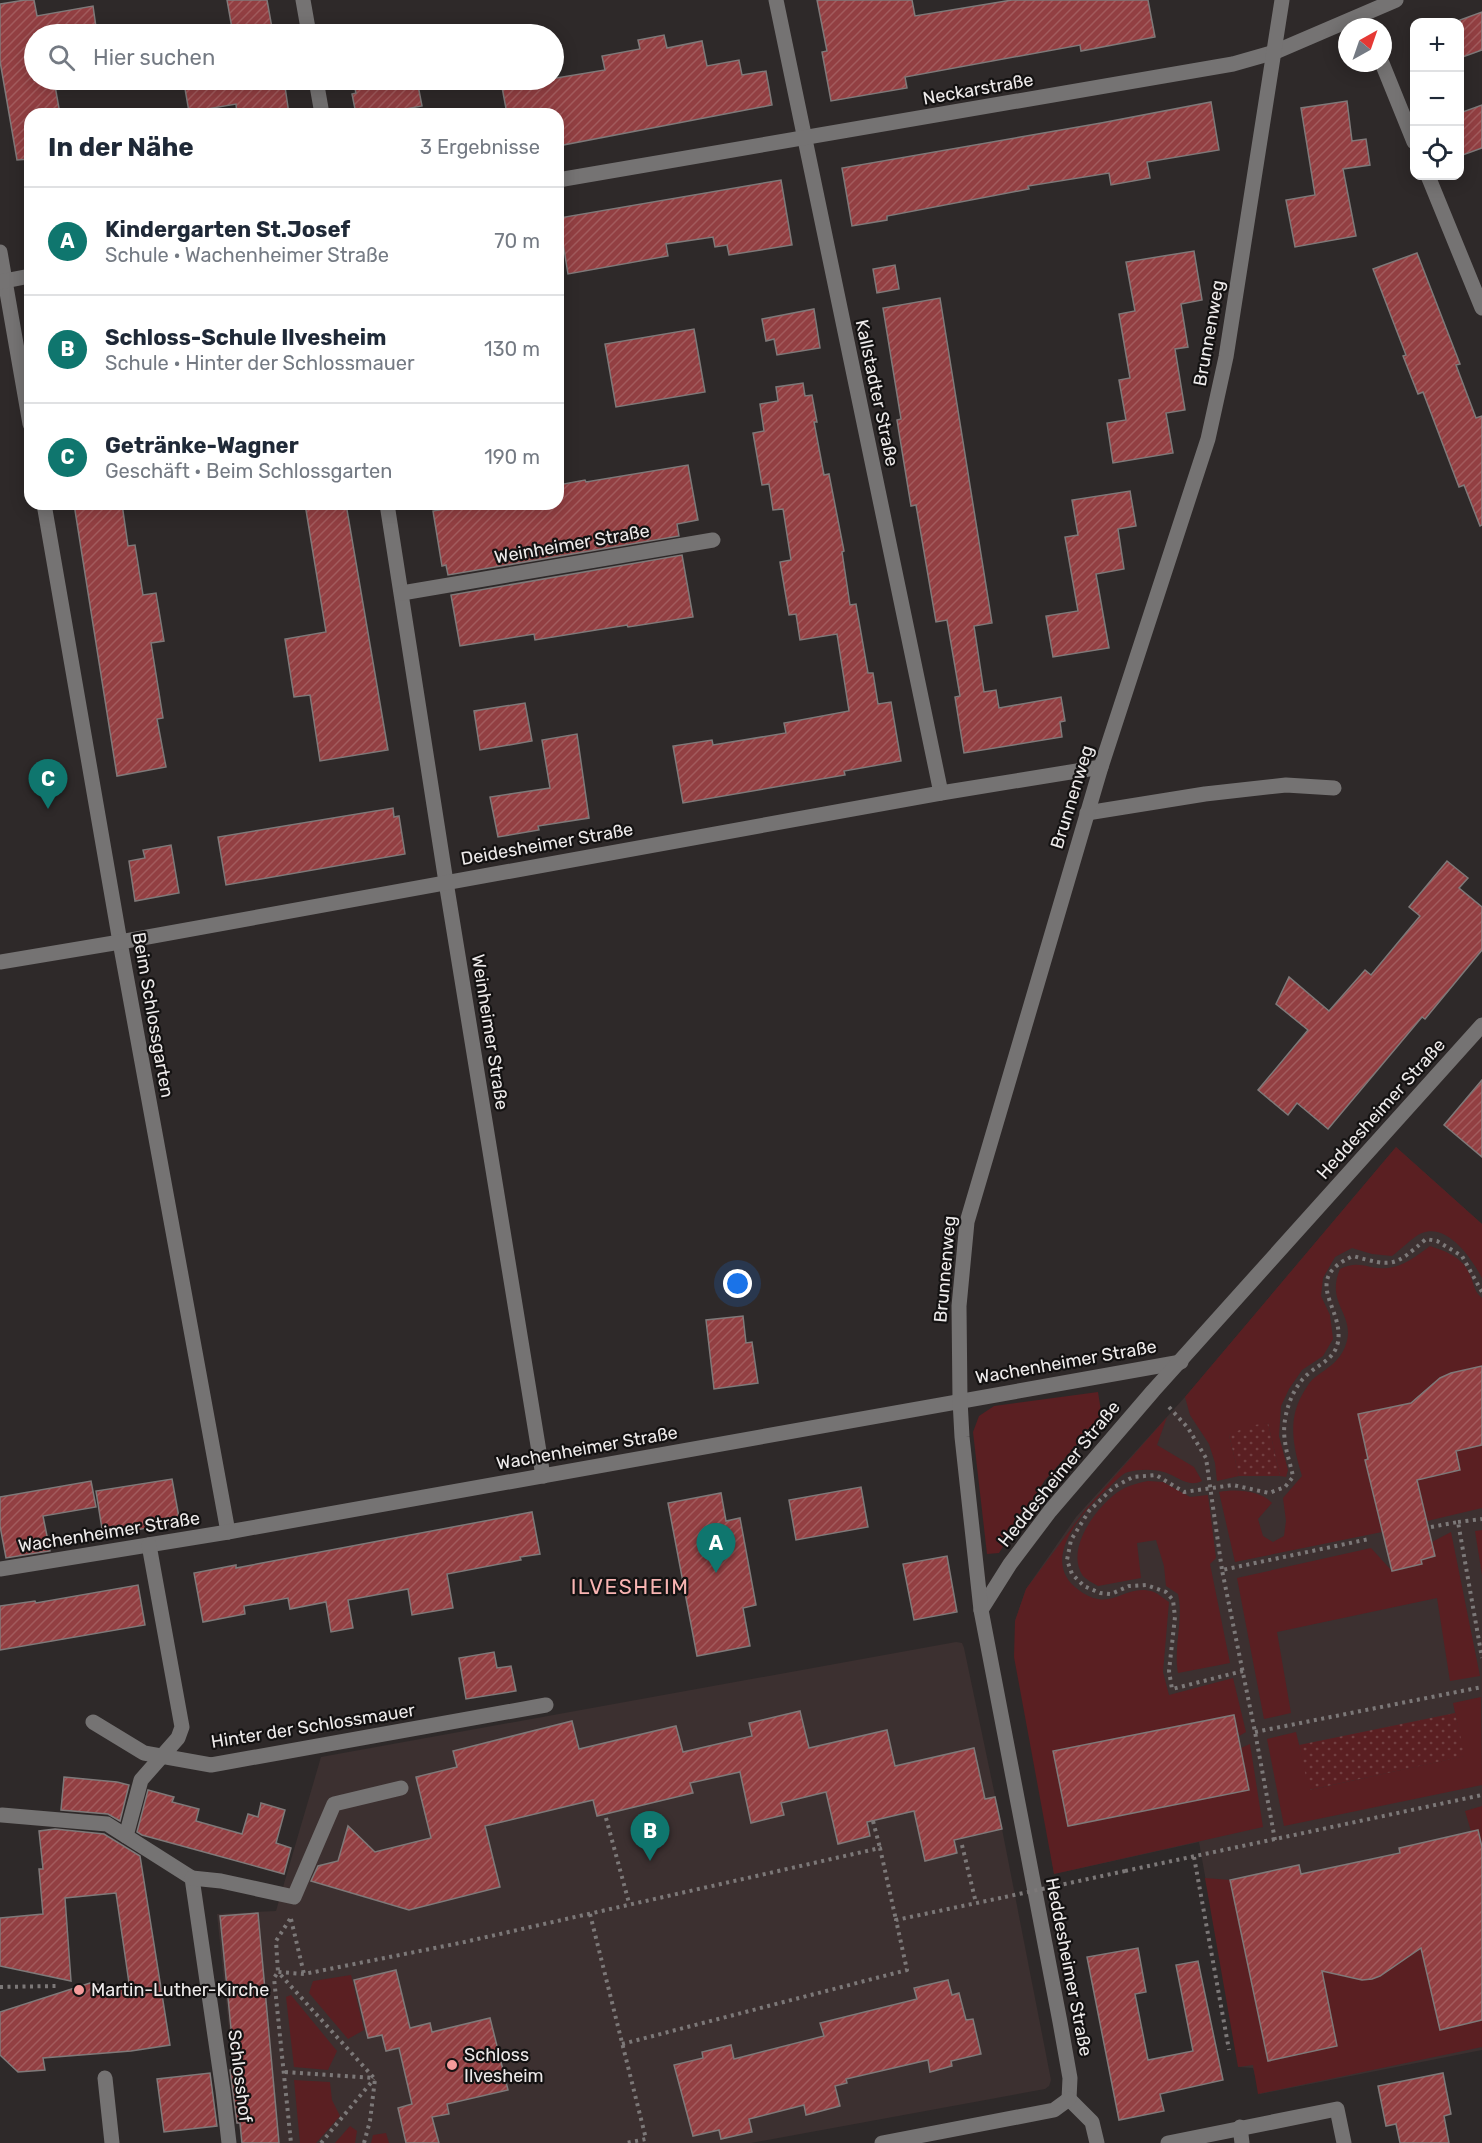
<!DOCTYPE html>
<html lang="de">
<meta charset="utf-8">
<style>
:root{--surface:#fff;--page:#f6f6f7;--text:#1f2937;--muted:#747a83;--line:#e0e1e3;--accent:#0f766e}
body{margin:0;font-family:Rubik,sans-serif;background:var(--page);color:var(--text)}
.controls{position:absolute;right:18px;top:18px;display:grid;overflow:hidden;border-radius:12px;box-shadow:0 3px 15px #0003}
.controls button{width:54px;height:54px;display:grid;place-items:center;padding:0;border:0;border-bottom:2px solid var(--line);background:var(--surface);color:var(--text);font:30px sans-serif}
.compass{position:absolute;left:1338px;top:18px;width:54px;height:54px;border-radius:50%;background:var(--surface);box-shadow:0 3px 15px #0003;rotate:40deg}
.you{position:absolute;left:738px;top:1284px;width:21px;height:21px;margin:-15px;border:4px solid #fff;border-radius:50%;background:#1a73e8;box-shadow:0 0 0 9px #1a73e833}
.badge{display:grid;place-items:center;width:39px;height:39px;border-radius:50%;background:var(--accent);color:#fff;font-size:20px;font-weight:700}
.pin{position:absolute;translate:-50% -50px;filter:drop-shadow(0 2px 3px #0008)}
.pin::after{content:'';position:absolute;top:32px;width:21px;height:18px;background:inherit;clip-path:polygon(0 0,100% 0,50% 100%)}
.list{margin:0;padding:0;list-style:none}
h2{display:flex;justify-content:space-between;align-items:center;height:78px;margin:0;padding:0 24px;font-size:26px}
h2 small{font-size:20px;font-weight:400;color:var(--muted)}
.list li{display:grid;grid-template-columns:39px 1fr auto;gap:18px;align-items:center;box-sizing:border-box;height:108px;padding:0 24px;border-top:2px solid var(--line)}
.list b{display:block;font-size:22px;white-space:nowrap}
.list p{margin:0;font-size:20px;white-space:nowrap;color:var(--muted)}
.list em{font-size:20px;font-style:normal;color:var(--muted)}
.icon{flex:none;width:33px;height:33px;fill:none;stroke:currentColor;stroke-width:2;stroke-linecap:round;stroke-linejoin:round}
.map{position:relative;flex:none;width:1482px;height:2143px;overflow:hidden}
.search{position:absolute;background:var(--surface);box-shadow:0 3px 15px #0003;left:24px;top:24px;width:540px;height:66px;display:flex;align-items:center;gap:15px;box-sizing:border-box;padding:0 21px;border-radius:33px;color:var(--muted);font-size:22px}
.panel{position:absolute;background:var(--surface);box-shadow:0 3px 15px #0003;left:24px;top:108px;width:540px;height:402px;border-radius:18px}
.map>svg:first-child{display:block}
</style>
<div class="map">
<svg width="1482" height="2143" viewBox="0 0 1482 2143">
<defs>
<pattern id="park-dots" width="8" height="8" patternUnits="userSpaceOnUse" patternTransform="scale(1.5)"><rect width="8" height="8" fill="#5a1f22"/><path d="M2 2h.1M6 6h.1" fill="none" stroke="#724042" stroke-width="1.8" stroke-linecap="round"/></pattern>
<pattern id="building-hatch" width="6" height="6" patternUnits="userSpaceOnUse" patternTransform="scale(1.5)"><rect width="6" height="6" fill="#923f42"/><path d="M-1 1l2-2M0 6l6-6M5 7l2-2" fill="none" stroke="#a25b5d"/></pattern>
</defs>
<rect width="100%" height="100%" fill="#2e2929"/>
<g fill="#3c3030">
<path d="M1396,1147L1482,1224V2050L1260,2094L1253,2068L1239,2067L1199,1842L1054,1874L1015,1621L1026,1589L1076,1517L1185,1397Z"/>
<path d="M956,1642L962,1643L964,1648L1002,1829L1051,2080L1049,2086L1045,2089L751,2143H241L217,1914L276,1911L321,1757Z"/>
</g>
<g fill="#5a1f22">
<path d="M1396,1147L1482,1224V1278C1472,1259 1448,1223 1422,1233C1414,1236 1400,1250 1392,1256L1372,1254L1352,1248L1335,1257L1323,1278L1321,1296L1330,1315L1333,1339L1323,1356L1302,1370L1289,1389L1281,1406L1279,1436L1288,1470L1286,1477L1280,1476L1268,1423L1229,1435L1239,1476L1217,1481L1215,1463L1209,1444L1190,1415L1185,1397Z"/>
<path d="M1430,1246C1445,1251 1462,1257 1469,1273C1474,1282 1473,1291 1482,1298V1366L1451,1373L1440,1378L1411,1403L1358,1414L1365,1446L1371,1458L1365,1460L1382,1532L1235,1562L1219,1492C1235,1489 1260,1490 1272,1503L1258,1519L1263,1536L1273,1542L1284,1536L1286,1521L1283,1498L1302,1476C1294,1449 1287,1422 1302,1395C1305,1390 1308,1384 1312,1380C1326,1368 1340,1363 1346,1344C1356,1314 1325,1304 1340,1269C1360,1259 1368,1270 1387,1268C1403,1267 1418,1255 1430,1246Z"/>
<path d="M1098,1392L1102,1417L1045,1480L999,1553L987,1554L973,1432L979,1416L994,1406Z"/>
<path d="M1167,1417L1157,1445L1194,1467L1202,1481C1187,1488 1178,1476 1164,1472C1153,1469 1140,1469 1128,1472C1121,1474 1113,1484 1107,1489C1082,1512 1037,1562 1080,1591C1113,1614 1124,1582 1154,1592C1159,1594 1164,1599 1169,1602L1163,1672L1169,1695L1233,1678L1246,1732L1239,1736L1234,1715L1054,1751L1068,1826L1249,1790L1241,1748L1250,1744L1263,1827L1054,1874L1014,1657L1015,1621L1026,1589L1085,1510Z"/>
<path d="M1482,1445V1508L1427,1521L1412,1462L1428,1458L1433,1476L1460,1470L1456,1451Z"/>
<path d="M1148,1481L1163,1482L1190,1497L1208,1495L1216,1558L1210,1564L1230,1663L1178,1673C1173,1646 1184,1621 1178,1594L1166,1586L1164,1566L1156,1540L1137,1543L1141,1578L1098,1586C1093,1583 1087,1580 1083,1576C1064,1549 1098,1504 1121,1490C1130,1485 1138,1483 1148,1481Z"/>
<path d="M1482,1530V1575L1475,1531Z"/>
<path d="M1451,1532L1480,1676L1450,1681L1437,1598L1277,1632L1291,1713L1264,1719L1237,1578L1371,1548L1392,1571L1422,1564L1421,1560L1435,1556L1432,1542Z"/>
<path d="M1481,1697L1482,1785L1284,1826L1267,1739L1296,1732L1310,1790L1464,1756L1453,1703Z"/>
<path d="M1482,1806V1847L1478,1830L1471,1831L1465,1811Z"/>
<path d="M1205,1878L1230,1880L1268,2061L1337,2046L1309,1913L1325,1911L1338,1975L1350,1972L1352,1978L1372,1979L1392,1968V1964L1401,1962L1389,1899L1409,1894L1440,2029L1482,2020V2047L1258,2094L1253,2065L1238,2067Z"/>
<path d="M351,1975L364,2030L348,2039L309,1993L313,1981Z"/>
<path d="M291,1995L337,2051L328,2070L294,2067L286,1997Z"/>
<path d="M294,2080L330,2082L332,2100L340,2116L316,2143H300Z"/>
<path d="M350,2126L357,2131L355,2143H335Z"/>
<path d="M386,2133L389,2143H371L373,2135Z"/>
</g>
<g fill="url(#park-dots)">
<path d="M1268,1423L1280,1476H1239L1229,1435L1248,1426Z"/>
<path d="M1455,1713L1465,1756L1309,1790L1299,1745Z"/>
</g>
<g fill="url(#building-hatch)" stroke="#7f7979" stroke-width="1.5">
<path d="M25,0H34L37,16L93,6L97,34H34V80H54L60,114H30V159L17,160L0,61V4Z"/>
<path d="M227,0H267L272,28L233,34Z"/>
<path d="M817,0H912L915,16L1012,0H1148L1155,37L1081,51L1080,45L905,77L907,88L831,101L822,52L827,51Z"/>
<path d="M1482,12V50L1460,58V20Z"/>
<path d="M664,35L667,48L702,41L707,66L739,60L742,75L766,71L772,105L558,146V114H507L502,87L605,70L602,56L640,49L638,40Z"/>
<path d="M204,80H284L289,114H237L236,104L189,112L184,83Z"/>
<path d="M353,80H417L422,106L378,114H356L352,94L356,93Z"/>
<path d="M1347,101L1352,141L1366,139L1370,165L1343,169L1356,236L1295,247L1286,200L1315,195L1301,108Z"/>
<path d="M1211,102L1219,150L1147,162L1150,178L1111,185L1109,173L1028,186L1029,189L887,216V220L852,226L842,168L1101,123Z"/>
<path d="M1482,105V148L1460,156V113Z"/>
<path d="M781,180L792,245L729,255L727,245L715,247L713,237L666,244L668,256L568,274L559,218Z"/>
<path d="M1194,251L1202,300L1181,304L1188,347L1175,349L1185,410L1166,413L1173,453L1113,463L1107,423L1126,420L1119,380L1130,378L1119,314L1135,311L1126,262Z"/>
<path d="M1417,253L1460,364L1456,365L1476,418L1482,416V525L1480,526L1464,485L1459,487L1423,392L1418,394L1403,356L1406,355L1373,269Z"/>
<path d="M895,265L899,289L877,293L873,269Z"/>
<path d="M940,298L992,623L974,626L984,692L996,690L999,708L1061,697L1065,721L1060,722L1062,737L964,753L955,697L960,696L947,620L936,622L916,505L911,506L897,420L901,419L883,308Z"/>
<path d="M814,309L820,348L777,355L774,339L766,341L762,319Z"/>
<path d="M694,329L705,392L616,407L605,344Z"/>
<path d="M803,383L805,396L812,395L817,422H814L824,475L829,474L844,551L842,552L850,605L856,604L868,673H873L878,704L891,702L901,761L844,771L845,775L683,803L673,746L712,740L713,745L786,733L784,723L849,711L837,634L800,640L796,614L789,615L780,562L791,560L783,509L773,510L769,484L762,485L753,433L764,431L760,404L778,401L776,387Z"/>
<path d="M688,465L698,520L677,524L679,536L448,575L446,565L442,566L433,511L475,504H558V485L585,480L586,482Z"/>
<path d="M1130,491L1136,526L1118,529L1124,569L1096,574L1109,648L1053,657L1046,616L1078,611L1065,537L1078,535L1072,500Z"/>
<path d="M74,504H122L128,546L135,545L143,595L156,593L164,641L151,643L163,718L157,719L166,767L117,776Z"/>
<path d="M305,504H346L388,750L320,761L310,695L294,697L285,639L326,632Z"/>
<path d="M682,555L693,617L628,627L627,625L535,640L534,634L460,646L451,595Z"/>
<path d="M525,703L532,741L480,750L474,711Z"/>
<path d="M577,734L589,818L538,826L539,830L498,837L490,797L550,788L542,740Z"/>
<path d="M393,808L394,817L399,816L405,854L226,885L218,837Z"/>
<path d="M171,845L179,893L135,901L129,861L145,858L143,850Z"/>
<path d="M1447,861L1468,878L1459,888L1482,907V950L1425,1019L1422,1017L1328,1129L1297,1103L1288,1115L1258,1090L1308,1030L1276,1004L1289,977L1329,1011L1365,970L1371,975L1420,916L1409,907Z"/>
<path d="M1482,1080V1157L1444,1125Z"/>
<path d="M743,1316L746,1343L752,1342L758,1383L714,1389L706,1320Z"/>
<path d="M1482,1366V1445L1456,1451L1460,1470L1417,1480L1435,1556L1421,1560L1422,1564L1392,1571L1365,1460L1368,1459L1358,1414L1411,1403L1440,1378L1451,1373Z"/>
<path d="M172,1479L180,1523L103,1535L96,1491Z"/>
<path d="M91,1481L96,1507L43,1516L50,1551L6,1558L0,1526V1497Z"/>
<path d="M861,1487L868,1527L796,1540L789,1500Z"/>
<path d="M721,1493L726,1521L740,1518L756,1605L743,1608L750,1646L697,1656L668,1503Z"/>
<path d="M532,1512L540,1554L520,1557L521,1560L447,1574L453,1608L412,1615L408,1589L348,1600L353,1628L331,1632L326,1602L290,1609L288,1598L244,1606L245,1614L203,1622L194,1573L236,1565V1568Z"/>
<path d="M947,1556L957,1612L914,1620L903,1564Z"/>
<path d="M138,1585L145,1625L0,1650V1606L35,1601L36,1603Z"/>
<path d="M494,1652L497,1668L511,1666L516,1691L466,1699L459,1658Z"/>
<path d="M800,1711L809,1748L887,1730L895,1766L974,1748L985,1799L995,1797L1002,1829L954,1840L957,1853L925,1861L914,1811L867,1822L870,1836L838,1844L826,1792L781,1803L784,1815L751,1823L740,1772L690,1783L693,1793L597,1816L593,1800L485,1826L500,1887L409,1910L311,1881L318,1866L338,1861L348,1826L375,1852L431,1838L416,1777L457,1767L453,1751L572,1721L579,1749L676,1726L683,1752L752,1736L749,1723Z"/>
<path d="M1234,1715L1249,1790L1068,1826L1053,1751Z"/>
<path d="M64,1777L117,1782L129,1785L120,1821L108,1814L61,1810Z"/>
<path d="M148,1790L174,1797L172,1802L199,1809L196,1821L242,1834L248,1814L258,1817L261,1803L285,1810L276,1843L291,1848L284,1874L142,1835L137,1832Z"/>
<path d="M55,1829L104,1834L140,1856L170,2045L131,2051L43,2058L45,2070L18,2072L0,2055V2012L90,1983L130,1990L116,1893L65,1898L71,1981L0,1966V1918L43,1914L39,1869H43L39,1831Z"/>
<path d="M1478,1830L1482,1847V2020L1440,2030L1421,1948L1380,1976L1372,1979L1362,1980L1322,1971L1337,2046L1268,2061L1230,1880L1299,1865L1301,1874L1400,1853L1399,1848Z"/>
<path d="M258,1913L279,2143H242L240,2123H237L230,2070L235,2069L220,1916Z"/>
<path d="M1138,1948L1146,1992L1135,1994L1148,2060L1193,2051L1176,1965L1198,1961L1223,2080L1160,2094L1164,2111L1119,2120L1087,1957Z"/>
<path d="M396,1970L410,2028L430,2023L432,2032L490,2018L508,2090L447,2104L449,2114L432,2117L439,2143H406L398,2108L412,2104L399,2048L386,2051L382,2035L368,2038L354,1980Z"/>
<path d="M948,1980L952,1995L959,1993L966,2020L973,2019L981,2054L951,2061L952,2066L930,2072L928,2060L846,2079L847,2083L835,2086L840,2106L806,2115L804,2105L749,2119L752,2132L721,2139L719,2130L693,2136L674,2065L703,2058L702,2052L731,2045L734,2059L824,2036L820,2023L917,1999L914,1988Z"/>
<path d="M210,2073L217,2126L164,2132L157,2079Z"/>
<path d="M1443,2073L1451,2114L1444,2116L1449,2143H1400L1396,2124L1386,2126L1378,2086Z"/>
</g>
<g fill="none" stroke-linecap="round" stroke-linejoin="round">
<g stroke="#7c7878" stroke-width="4" stroke-dasharray="3 4.5" stroke-linecap="butt">
<path d="M1169,1407L1188,1428L1206,1458L1222,1570"/>
<path d="M1458,1522L1482,1519"/>
<path d="M1431,1527L1458,1522L1482,1658"/>
<path d="M1243,1671L1172,1689L1169,1671L1175,1617L1173,1600L1166,1592L1146,1585L1129,1586L1111,1594L1100,1593L1084,1586L1072,1574L1067,1560L1071,1540L1089,1511L1114,1487L1133,1477L1156,1475L1184,1492L1233,1485L1269,1493L1285,1487L1293,1477C1291,1465 1286,1453 1285,1441C1281,1420 1291,1388 1308,1374C1320,1363 1334,1360 1338,1342C1344,1307 1300,1280 1353,1256C1393,1267 1394,1267 1426,1239L1437,1241L1462,1256L1482,1292"/>
<path d="M1255,1732L1482,1687"/>
<path d="M606,1818L629,1903"/>
<path d="M873,1821L880,1848"/>
<path d="M1275,1840L1255,1732L1222,1570L1369,1539"/>
<path d="M962,1845L976,1903"/>
<path d="M1194,1857L1229,2050"/>
<path d="M1125,1871L1482,1795"/>
<path d="M590,1914L646,2139L626,2143"/>
<path d="M290,1919L276,1941L278,1972L274,1978L291,2143"/>
<path d="M291,1919L304,1974"/>
<path d="M0,1987L57,1986"/>
<path d="M622,2044L907,1970L896,1920L1005,1897"/>
<path d="M285,2072L374,2078"/>
<path d="M321,2143L374,2079"/>
<path d="M364,2143L370,2121L375,2079L278,1972L304,1974L460,1943L880,1848L896,1920"/>
</g>
<g stroke="#757373" stroke-width="15">
<path d="M303,0L309,34"/>
<path d="M776,0L941,793"/>
<path d="M1382,63L1414,142"/>
<path d="M316,80L322,114"/>
<path d="M1428,176L1482,308"/>
<path d="M558,180L1233,64L1275,52L1396,0"/>
<path d="M0,252L30,424"/>
<path d="M0,282L30,276"/>
<path d="M44,504L120,942L228,1532"/>
<path d="M387,504L446,882L543,1476"/>
<path d="M402,593L713,540"/>
<path d="M1087,813L1205,794L1286,785L1334,788"/>
<path d="M0,962L120,942L941,793L1101,767"/>
<path d="M0,1569L228,1532L1181,1362"/>
<path d="M981,1610L1010,1564L1050,1511L1153,1391L1482,1025"/>
<path d="M93,1722L144,1753L211,1765L546,1705"/>
<path d="M2,1815L107,1824L192,1878L223,2091L229,2143"/>
<path d="M126,1836L141,1780L178,1738L182,1727L149,1545"/>
<path d="M192,1878L221,1881L294,1897L334,1804L401,1788"/>
<path d="M105,2078L112,2143"/>
<path d="M1069,2099L1070,2078L1060,2022L981,1610L962,1437L960,1400L959,1306L967,1222L1101,767L1208,439L1226,357L1282,0"/>
<path d="M1069,2099L1092,2122L1097,2143"/>
<path d="M1240,2127L1242,2143"/>
<path d="M882,2143L1054,2110L1069,2099"/>
<path d="M1168,2143L1337,2109L1344,2143"/>
</g>
<path stroke="#7c7878" stroke-width="4" stroke-dasharray="3 4.5" stroke-linecap="butt" d="M1005,1897L1125,1871"/>
</g>
<g fill="#f59b9b" stroke="#141212" stroke-width="2">
<circle cx="79" cy="1990" r="6"/>
<circle cx="452" cy="2065" r="6"/>
</g>
<g text-anchor="middle" stroke-width="4.5" stroke-linejoin="round" paint-order="stroke">
<g font-size="18" fill="#eeebeb" stroke="#141212">
<text transform="translate(978 89) rotate(-10)" y="6">Neckarstraße</text>
<text transform="translate(1209 333) rotate(-80)" y="6">Brunnenweg</text>
<text transform="translate(877 393) rotate(78)" y="6">Kallstadter Straße</text>
<text transform="translate(572 544) rotate(-10)" y="6">Weinheimer Straße</text>
<text transform="translate(1072 797) rotate(-73)" y="6">Brunnenweg</text>
<text transform="translate(547 844) rotate(-10)" y="6">Deidesheimer Straße</text>
<text transform="translate(153 1015) rotate(80)" y="6">Beim Schlossgarten</text>
<text transform="translate(490 1032) rotate(81)" y="6">Weinheimer Straße</text>
<text transform="translate(1381 1109) rotate(-48)" y="6">Heddesheimer Straße</text>
<text transform="translate(945 1269) rotate(-85)" y="6">Brunnenweg</text>
<text transform="translate(1066 1362) rotate(-10)" y="6">Wachenheimer Straße</text>
<text transform="translate(587 1448) rotate(-10)" y="6">Wachenheimer Straße</text>
<text transform="translate(1059 1474) rotate(-51)" y="6">Heddesheimer Straße</text>
<text transform="translate(109 1532) rotate(-9)" y="6">Wachenheimer Straße</text>
<text transform="translate(313 1726) rotate(-9)" y="6">Hinter der Schlossmauer</text>
<text transform="translate(1069 1967) rotate(79)" y="6">Heddesheimer Straße</text>
<text transform="translate(240 2076) rotate(83)" y="6">Schlosshof</text>
</g>
<g font-size="18" fill="#eeebeb" stroke="#141212" text-anchor="start">
<text x="91" y="1996">Martin-Luther-Kirche</text>
<text x="464" y="2061">Schloss<tspan x="464" dy="21">Ilvesheim</tspan></text>
</g>
<g font-size="21" letter-spacing="1.5" fill="#f8b4b2" stroke="#141212">
<text x="630" y="1594">ILVESHEIM</text>
</g>
</g>
</svg>
<div class="controls">
<button>+</button>
<button>−</button>
<button><svg class="icon" aria-label="locate" viewBox="0 0 24 24"><circle cx="12" cy="12" r="6"/><path d="M12 2v4M12 18v4M2 12h4M18 12h4"/></svg></button>
</div>
<svg class="compass" viewBox="-18 -18 36 36"><path d="M0-13l5 13h-10z" fill="#e53935"/><path d="M0 13l5-13h-10z" fill="#747a83"/></svg>
<div class="you"></div>
<div class="pin badge" style="left:716px;top:1573px">A</div>
<div class="pin badge" style="left:650px;top:1861px">B</div>
<div class="pin badge" style="left:48px;top:809px">C</div>
<div class="search"><svg class="icon" aria-label="search" viewBox="0 0 24 24"><circle cx="10" cy="10" r="6"/><path d="M15 15l6 6"/></svg>Hier suchen</div>
<section class="panel">
<h2>In der Nähe<small>3 Ergebnisse</small></h2>
<ul class="list">
<li><span class="badge">A</span><div><b>Kindergarten St.Josef</b><p>Schule · Wachenheimer Straße</p></div><em>70 m</em></li>
<li><span class="badge">B</span><div><b>Schloss-Schule Ilvesheim</b><p>Schule · Hinter der Schlossmauer</p></div><em>130 m</em></li>
<li><span class="badge">C</span><div><b>Getränke-Wagner</b><p>Geschäft · Beim Schlossgarten</p></div><em>190 m</em></li>
</ul>
</section>
</div>
